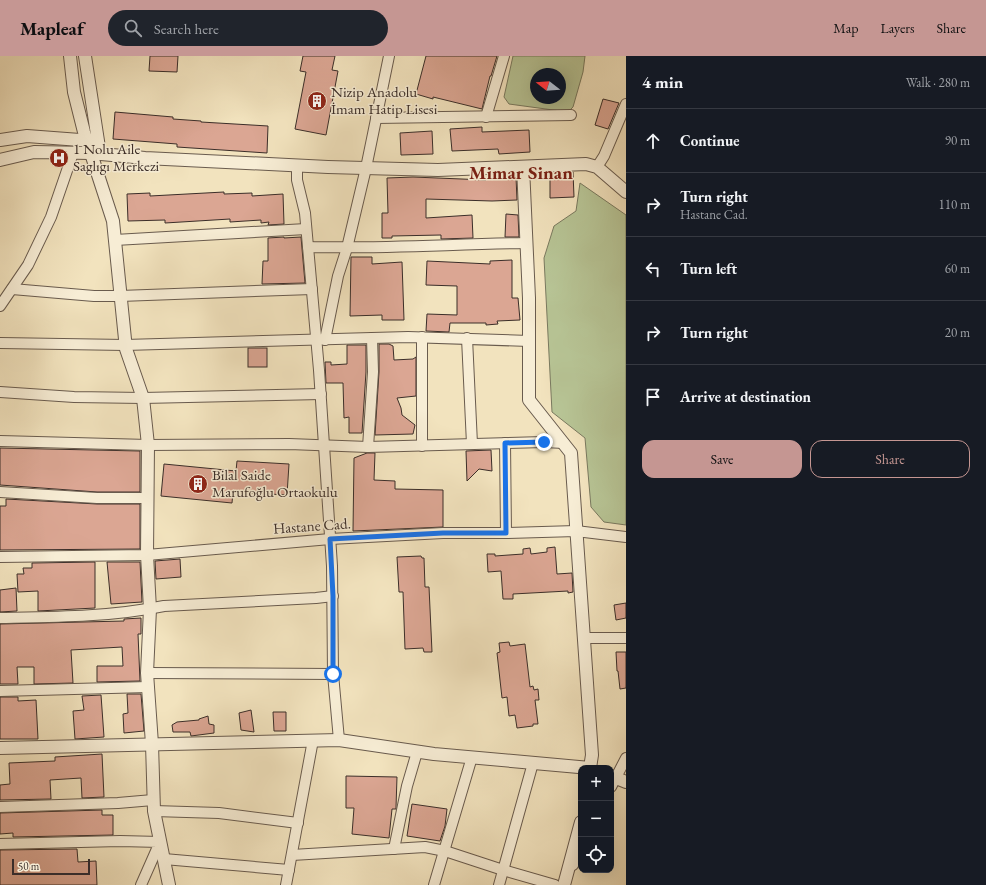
<!DOCTYPE html>
<meta charset="utf-8">
<style>
:root{--surface:#171b24;--page:#20242c;--text:#f1f3f6;--muted:#9ea1a6;--line:#363941;--accent:#c59692}
body{margin:0;font-family:"EB Garamond",serif;background:var(--page);color:var(--text)}
.controls{position:absolute;right:12px;bottom:12px;display:grid;overflow:hidden;border-radius:8px;box-shadow:0 4px 16px #0002}
.controls button{width:36px;height:36px;display:grid;place-items:center;padding:0;border:0;border-bottom:1px solid var(--line);background:var(--surface);color:var(--text);font:20px sans-serif}
.compass{position:absolute;left:530px;top:12px;width:36px;height:36px;border-radius:50%;background:var(--surface);box-shadow:0 4px 16px #0002;rotate:287deg}
.scale{position:absolute;left:12px;bottom:10px;width:78px;box-sizing:border-box;padding-left:4px;border:2px solid #3b2e29;border-top:0;font-size:11px;line-height:14px;white-space:nowrap;color:#3b2e29;-webkit-text-stroke:3px #f7edd5;paint-order:stroke}
.stop{position:absolute;width:12px;height:12px;margin:-9px;border:3px solid #1a73e8;border-radius:50%;background:#fff}
.stop.end{background:#1a73e8;border-color:#fff;box-shadow:0 1px 4px #0008}
.list{margin:0;padding:0;list-style:none}
h2{display:flex;justify-content:space-between;align-items:center;height:52px;margin:0;padding:0 16px;font-size:17px}
h2 small{font-size:13px;font-weight:400;color:var(--muted)}
.list li{display:grid;grid-template-columns:26px 1fr auto;gap:12px;align-items:center;box-sizing:border-box;height:64px;padding:0 16px;border-top:1px solid var(--line)}
.list b{display:block;font-size:15px;white-space:nowrap}
.list p{margin:0;font-size:13px;white-space:nowrap;color:var(--muted)}
.list em{font-size:13px;font-style:normal;color:var(--muted)}
.actions{display:flex;gap:8px;padding:12px 16px}
.actions a{flex:1;padding:9px 0;border:1px solid var(--accent);border-radius:12px;text-align:center;font-size:14px;color:var(--accent)}
.actions .main{background:var(--accent);color:#111}
.icon{flex:none;width:22px;height:22px;fill:none;stroke:currentColor;stroke-width:2;stroke-linecap:round;stroke-linejoin:round}
.map{position:relative;flex:none;width:626px;height:829px;overflow:hidden}
header{display:flex;align-items:center;gap:24px;box-sizing:border-box;height:56px;padding:0 20px;background:var(--accent);color:#111}
header strong{font-size:19px}
nav{display:flex;gap:22px;margin-inline-start:auto;font-size:14px}
.search{width:280px;height:36px;background:var(--page);display:flex;align-items:center;gap:10px;box-sizing:border-box;padding:0 14px;border-radius:22px;color:var(--muted);font-size:15px}
main{display:flex}
aside{flex:1;background:var(--surface)}
.map>svg:first-child{display:block}
</style>
<header>
<strong>Mapleaf</strong>
<div class="search"><svg class="icon" aria-label="search" viewBox="0 0 24 24"><circle cx="10" cy="10" r="6"/><path d="M15 15l6 6"/></svg>Search here</div>
<nav><a>Map</a><a>Layers</a><a>Share</a></nav>
</header>
<main>
<div class="map">
<svg width="626" height="829" viewBox="0 0 626 829">
<rect width="100%" height="100%" fill="#f2e3be"/>
<filter id="stains"><feTurbulence type="fractalNoise" baseFrequency=".005" numOctaves="4"/><feColorMatrix values="0 0 0 0 .2 0 0 0 0 .09 0 0 0 0 .02 0 0 0 .5 -.17"/></filter>
<radialGradient id="worn" r=".72"><stop offset=".6" stop-color="#630" stop-opacity="0"/><stop offset="1" stop-color="#630" stop-opacity=".3"/></radialGradient>
<g fill="#b7c495" stroke="#79795f" fill-rule="evenodd">
<path d="M513,0H585L583,16L573,51L568,56L509,48L504,41ZM536,18H560V42H536Z"/>
<path d="M580,127L626,159V469L604,466L591,451L585,382L552,356L544,202L554,170L576,155Z"/>
</g>
<g fill="#dba693" stroke="#3b2e29">
<path d="M150,0H178L177,16L149,15Z"/>
<path d="M303,0H335L332,14L338,15L326,79L295,73L306,16L300,15Z"/>
<path d="M426,0H497L491,20H490L482,53L433,41V43L416,38Z"/>
<path d="M603,43L619,47L608,73L595,69Z"/>
<path d="M115,56L173,61V63L201,65V66L268,70L267,97L177,91V88L113,83Z"/>
<path d="M482,71V76L529,74L530,96L499,98L498,93L452,95L450,73Z"/>
<path d="M432,75L433,98L401,99L400,77Z"/>
<path d="M573,116L574,141L550,142V117Z"/>
<path d="M413,121L486,124V123L516,121L517,144L492,145L426,143V162L472,159L473,182L441,183V179L392,180V182H382V157H388L387,122Z"/>
<path d="M224,136V138L252,137V140L283,138L284,168L268,169L269,166L261,167V164L230,166V163L165,167V164L128,165L127,138L150,137V140Z"/>
<path d="M506,158L518,159L519,181H505Z"/>
<path d="M284,181V182L301,181L305,227L262,228L263,205H268V182Z"/>
<path d="M351,201H372V208L402,206L404,264H382V259L350,260Z"/>
<path d="M512,204V242H518L520,264L497,265L498,268L486,269V267H450L449,276L426,275L427,258L457,259V230L426,229L427,205L490,208V205Z"/>
<path d="M379,288H389L393,290L394,304L413,303L416,301V340L397,342L401,352L402,359L415,369L413,378L375,379L379,316Z"/>
<path d="M347,289H366V316L362,377H349V361L344,362L343,327H326L325,306H331V309L347,308Z"/>
<rect x="248" y="292" width="19" height="19"/>
<path d="M0,392L140,395V436H97L0,429Z"/>
<path d="M491,394L492,415L479,413L467,425L466,395Z"/>
<path d="M367,397H375L374,424L395,425V433L443,434V471L353,475L354,402Z"/>
<path d="M237,405L289,408L287,439L233,436L232,447L161,440L164,408L236,415Z"/>
<path d="M6,443L97,448H140V493L0,494V450H6Z"/>
<path d="M555,491L557,518L572,517L573,536L568,537V535L513,538V543H503L501,515L488,516L487,498H495V500L523,498V493L530,492L531,498L547,496V492Z"/>
<path d="M421,500L422,502H424L425,531H429L432,596H424L423,592L405,593L403,536H399L397,501Z"/>
<path d="M180,503L181,521L156,523L155,505Z"/>
<path d="M95,506V552L38,555V535L18,536L17,518H24L23,512H32V507Z"/>
<path d="M107,506H140L142,546L111,548Z"/>
<path d="M16,532L17,555L0,556V534Z"/>
<path d="M626,547V562L616,564L614,549Z"/>
<path d="M141,562V578H138L140,625L97,626V610H123L122,591L71,594L73,627L34,628V611H17L18,628H0V568L124,565V563Z"/>
<path d="M509,586L510,590L525,588L530,631L533,630L534,634L538,633L539,644H535L538,668H533V670L517,672L515,659L509,660L507,641L502,642L497,597L500,596L499,587Z"/>
<path d="M616,596H626V632L620,633L618,615H617Z"/>
<path d="M127,638H141L144,675L124,677L123,658L128,657Z"/>
<path d="M101,639L104,681L75,683L73,655L84,654L82,640Z"/>
<path d="M0,641H18V645L36,644L38,683H0Z"/>
<path d="M251,654L254,676L241,674L239,657Z"/>
<path d="M273,656H286V675H274Z"/>
<path d="M208,660L209,668L214,669V677L191,680L190,676H173L172,669L177,666L199,664V663Z"/>
<path d="M102,698L104,741L82,742L81,722L50,724L51,743L0,744V729L10,728L9,707L55,705V701Z"/>
<path d="M346,720L397,721L396,751V753H392L389,782L352,778L354,752H346Z"/>
<path d="M412,748L447,753L445,770L440,785L407,780Z"/>
<path d="M102,754V759H113V779L13,781V777L0,778V757Z"/>
<path d="M77,793L78,806L96,805L97,829H0V794Z"/>
</g>
<g fill="none" stroke-linecap="round" stroke-linejoin="round">
<defs>
<g id="minor">
<path d="M486,61L504,0"/>
<path d="M376,62L571,59"/>
<path d="M297,109V124L305,157L319,314L332,510L333,618L339,684"/>
<path d="M597,111L604,100L626,48"/>
<path d="M115,184L306,173"/>
<path d="M308,191C381,193 453,188 526,187"/>
<path d="M12,233L94,240H120L312,233"/>
<path d="M0,250L28,209L51,161L73,97"/>
<path d="M422,281V390"/>
<path d="M467,282L472,388"/>
<path d="M325,284L338,220L347,192L366,112L389,0"/>
<path d="M0,287L125,289L408,281L529,285"/>
<path d="M0,336L74,341L143,342L321,338"/>
<path d="M0,385L148,389L289,388L368,391L544,386L564,387"/>
<path d="M505,387L506,477"/>
<path d="M368,391L373,316L372,282"/>
<path d="M0,436L97,442H148"/>
<path d="M0,501L147,499L330,483L443,477H506L576,475L626,481"/>
<path d="M0,562C55,561 110,561 164,550L316,542L333,540"/>
<path d="M583,582H626"/>
<path d="M147,617L333,618"/>
<path d="M0,635L148,631"/>
<path d="M611,731L626,702"/>
<path d="M0,751L118,747L153,744"/>
<path d="M154,755L219,757L298,767"/>
<path d="M0,788L120,785L160,786L141,829"/>
<path d="M394,793L407,730L417,696"/>
<path d="M292,799L425,791L445,795L503,814L555,829"/>
<path d="M164,803L289,814"/>
<path d="M573,809L581,793"/>
<path d="M286,829L313,684"/>
<path d="M434,829L472,701"/>
<path d="M499,829L533,707"/>
</g>
<g id="tertiary">
<path d="M70,0L74,36L84,76L113,165L126,293L143,342L148,389L147,499L150,553L147,617L152,688L154,755L169,829"/>
<path d="M85,0L100,98"/>
<path d="M0,84L27,80L93,85"/>
<path d="M0,104L34,96L90,97L145,102L328,111L438,114L586,108L597,111L626,136"/>
<path d="M523,111L529,242V344L571,397L592,699L590,712"/>
<path d="M0,692L339,684L434,698L590,712"/>
<path d="M611,720L626,726"/>
<path d="M564,829L581,766"/>
</g>
</defs>
<use href="#minor" stroke="#695b4e" stroke-width="12"/>
<use href="#tertiary" stroke="#695b4e" stroke-width="14"/>
<use href="#minor" stroke="#f7edd5" stroke-width="10"/>
<use href="#tertiary" stroke="#f7edd5" stroke-width="12"/>
</g>
<g fill="none" stroke-linecap="round" stroke-linejoin="round">
<path stroke="#1a73e8" stroke-width="5" d="M333,618V540L330,483L443,477H506L505,387L544,386"/>
</g>
<defs>
<symbol id="building-disc" viewBox="-11 -11 22 22"><circle r="9.5" fill="#8f2418" stroke="#f7edd5"/><path d="M-4-6H4V6H1V3H-1V6H-4ZM-2.5-4.3h1.7v1.8h-1.7ZM.8-4.3h1.7v1.8H.8ZM-2.5-1h1.7V.8h-1.7ZM.8-1h1.7V.8H.8Z" fill="#fff"/></symbol>
<symbol id="hospital-disc" viewBox="-11 -11 22 22"><circle r="9.5" fill="#8f2418" stroke="#f7edd5"/><path d="M-5-5h3v3.5h4V-5h3V5h-3V1.5h-4V5h-3Z" fill="#fff"/></symbol>
</defs>
<g fill-rule="evenodd">
<use href="#building-disc" x="306" y="34" width="22" height="22"/>
<use href="#hospital-disc" x="48" y="91" width="22" height="22"/>
<use href="#building-disc" x="187" y="417" width="22" height="22"/>
</g>
<g text-anchor="middle" stroke-width="3" stroke-linejoin="round" paint-order="stroke">
<g font-size="15" fill="#3b2e29" stroke="#f7edd5" text-anchor="start">
<text x="331" y="41">Nizip Anadolu<tspan x="331" dy="17">İmam Hatip Lisesi</tspan></text>
<text x="73" y="98">1 Nolu Aile<tspan x="73" dy="17">Saglıgı Merkezi</tspan></text>
<text x="212" y="424">Bilal Saide<tspan x="212" dy="17">Marufoğlu Ortaokulu</tspan></text>
</g>
<g font-size="15" fill="#3b2e29" stroke="#f7edd5">
<text transform="translate(312 470) rotate(-4)" y="5">Hastane Cad.</text>
</g>
<g font-size="19" font-weight="bold" fill="#7a1f14" stroke="#f7edd5">
<text x="521" y="123">Mimar Sinan</text>
</g>
</g>
<rect width="100%" height="100%" filter="url(#stains)"/>
<rect width="100%" height="100%" fill="url(#worn)"/>
</svg>
<div class="controls">
<button>+</button>
<button>−</button>
<button><svg class="icon" aria-label="locate" viewBox="0 0 24 24"><circle cx="12" cy="12" r="6"/><path d="M12 2v4M12 18v4M2 12h4M18 12h4"/></svg></button>
</div>
<svg class="compass" viewBox="-18 -18 36 36"><path d="M0-13l5 13h-10z" fill="#e53935"/><path d="M0 13l5-13h-10z" fill="#9ea1a6"/></svg>
<div class="scale">50 m</div>
<div class="stop" style="left:333px;top:618px"></div>
<div class="stop end" style="left:544px;top:386px"></div>
</div>
<aside>
<h2>4 min<small>Walk · 280 m</small></h2>
<ul class="list">
<li><svg class="icon" aria-label="ahead" viewBox="0 0 24 24"><path d="M12 20V5M6 11l6-6 6 6"/></svg><div><b>Continue</b></div><em>90 m</em></li>
<li><svg class="icon" aria-label="right" viewBox="0 0 24 24"><path d="M7 20v-9h11M14 6l5 5-5 5"/></svg><div><b>Turn right</b><p>Hastane Cad.</p></div><em>110 m</em></li>
<li><svg class="icon" aria-label="left" viewBox="0 0 24 24"><path d="M17 20v-9H6M10 6l-5 5 5 5"/></svg><div><b>Turn left</b></div><em>60 m</em></li>
<li><svg class="icon" aria-label="right" viewBox="0 0 24 24"><path d="M7 20v-9h11M14 6l5 5-5 5"/></svg><div><b>Turn right</b></div><em>20 m</em></li>
<li><svg class="icon" aria-label="arrive" viewBox="0 0 24 24"><path d="M6 21V4h12l-3 4 3 4H6"/></svg><div><b>Arrive at destination</b></div></li>
</ul>
<div class="actions"><a class="main">Save</a><a>Share</a></div>
</aside>
</main>
